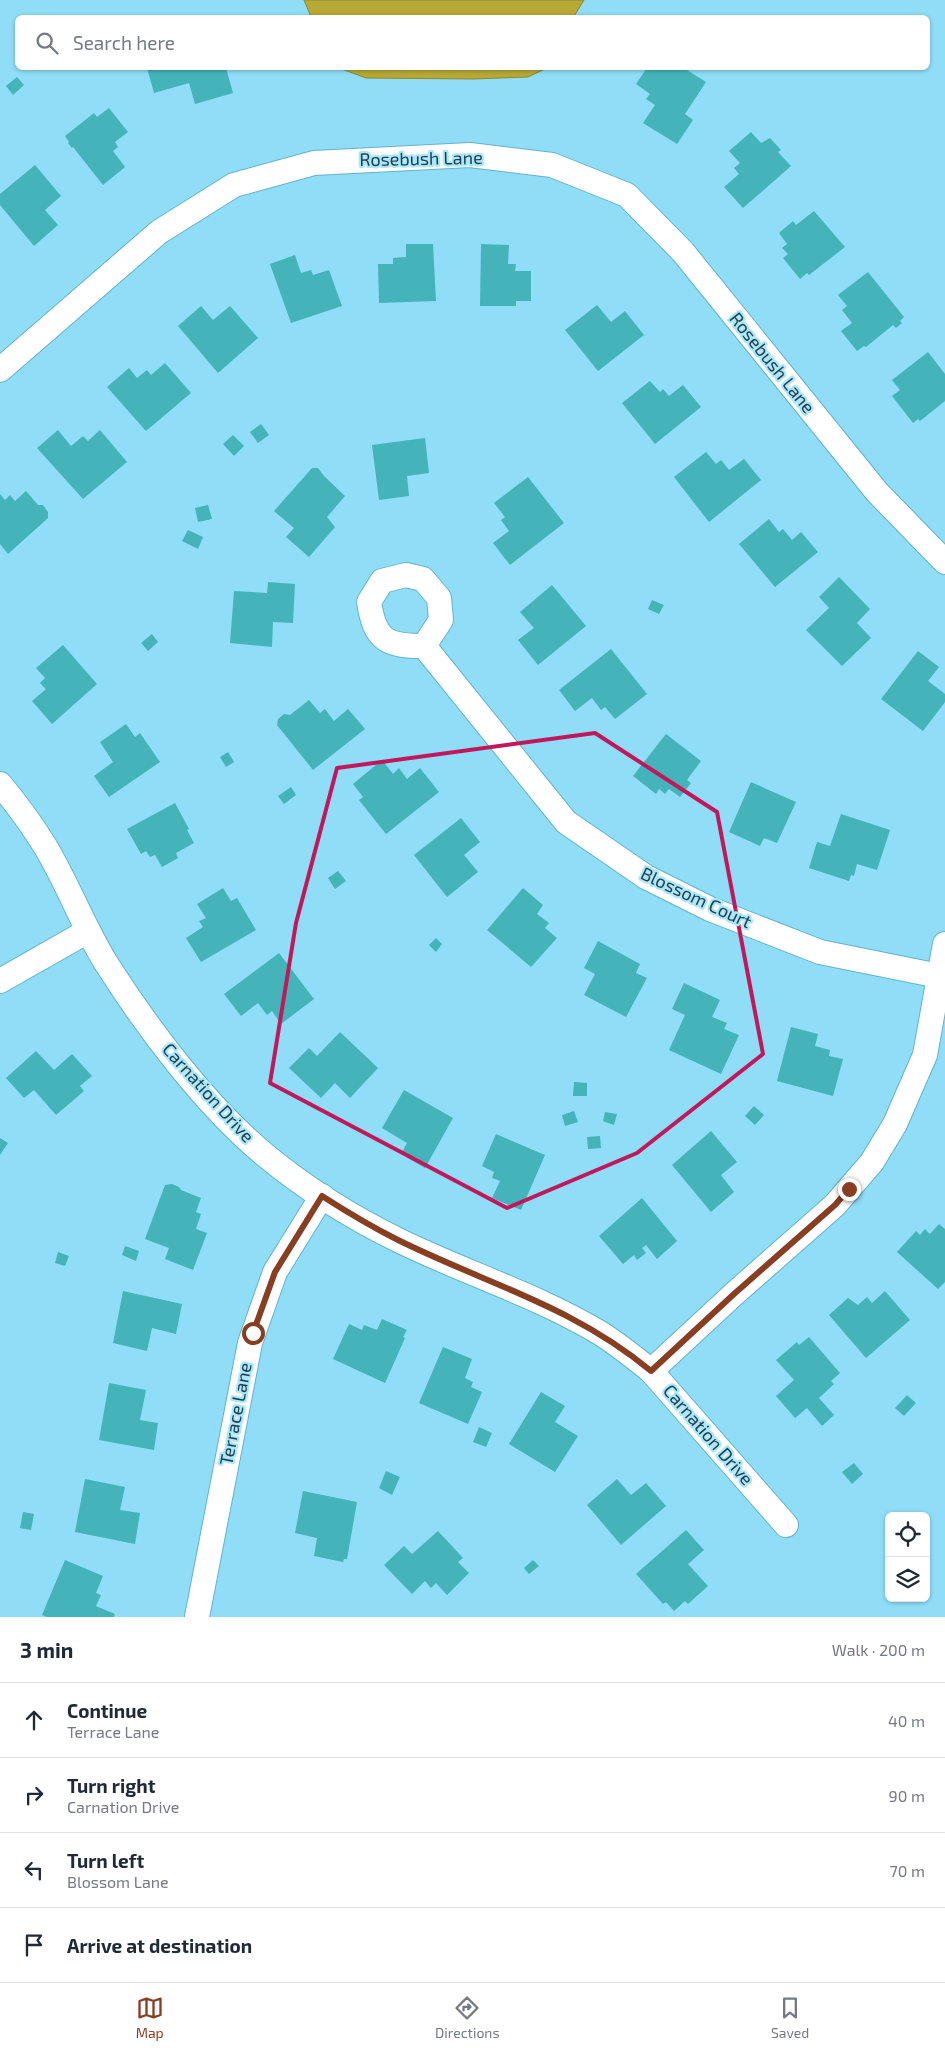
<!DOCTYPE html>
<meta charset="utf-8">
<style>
:root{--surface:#fff;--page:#f6f6f7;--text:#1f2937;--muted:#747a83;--line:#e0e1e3;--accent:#873e21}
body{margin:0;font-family:"Exo 2",sans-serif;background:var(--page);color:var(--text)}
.controls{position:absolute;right:15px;bottom:15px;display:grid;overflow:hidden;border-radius:8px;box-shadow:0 1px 4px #0004}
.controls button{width:45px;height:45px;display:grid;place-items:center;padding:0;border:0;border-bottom:1px solid var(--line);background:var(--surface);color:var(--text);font:25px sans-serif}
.stop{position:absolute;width:15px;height:15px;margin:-11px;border:4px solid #873e21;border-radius:50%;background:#fff}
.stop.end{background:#873e21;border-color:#fff;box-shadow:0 1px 5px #0008}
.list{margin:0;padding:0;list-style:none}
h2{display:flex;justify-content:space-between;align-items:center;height:65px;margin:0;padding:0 20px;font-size:21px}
h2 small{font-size:16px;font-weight:400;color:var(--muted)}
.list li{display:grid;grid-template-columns:32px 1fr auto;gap:15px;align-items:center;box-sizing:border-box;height:75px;padding:0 20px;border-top:1px solid var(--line)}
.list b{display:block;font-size:19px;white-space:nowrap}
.list p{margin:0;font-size:16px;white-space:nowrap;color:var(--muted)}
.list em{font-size:16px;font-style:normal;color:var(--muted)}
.icon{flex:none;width:28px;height:28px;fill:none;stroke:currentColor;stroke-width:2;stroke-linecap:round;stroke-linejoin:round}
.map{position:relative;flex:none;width:945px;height:1617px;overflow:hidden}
.search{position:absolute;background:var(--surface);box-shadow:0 1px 4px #0004;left:15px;right:15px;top:15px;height:55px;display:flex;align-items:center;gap:12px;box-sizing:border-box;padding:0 18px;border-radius:8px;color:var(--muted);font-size:19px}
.sheet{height:365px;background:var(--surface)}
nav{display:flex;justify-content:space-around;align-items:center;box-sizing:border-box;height:70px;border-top:1px solid var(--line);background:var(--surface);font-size:14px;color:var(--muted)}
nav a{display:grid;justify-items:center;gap:2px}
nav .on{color:var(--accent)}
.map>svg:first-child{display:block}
</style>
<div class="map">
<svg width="945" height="1617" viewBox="0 0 945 1617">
<rect width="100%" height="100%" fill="#8fddf7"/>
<g fill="#b8a835" stroke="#8a883b">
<path d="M304,0H584L573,18L311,17Z"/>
<path d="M339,68H547L528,77L473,79L366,78Z"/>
</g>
<g fill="#45b3ba">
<path d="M147,68H226L233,93L195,104L189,83L154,93Z"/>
<path d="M647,68H688L687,70L706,82L685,114L693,120L677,144L643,123L655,105L646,99L650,94L636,84Z"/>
<path d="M17,77L24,85L13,95L6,86Z"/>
<path d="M109,108L128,132L115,142L118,147L113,151L125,167L103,185L73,147L72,148L68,143L69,142L65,136L94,113L97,117Z"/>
<path d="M751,132L761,143L770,138L781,150L778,152L791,166L743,208L724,187L739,174L734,168L740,163L729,151Z"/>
<path d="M35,165L61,196L45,210L58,225L34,246L0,205V194Z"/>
<path d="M814,211L845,247L809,275L807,273L800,279L783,258L788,254L782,248L787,244L779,233L793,221L796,225Z"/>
<path d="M406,244H433L436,301L379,303L378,264H393V258L406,257Z"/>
<path d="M481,244L509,245L508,264H516L515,271H531V301H516V306H480Z"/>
<path d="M295,255L301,273L311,270L313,275L329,270L342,306L291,323L270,264Z"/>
<path d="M868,272L904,317L900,321L902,323L896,328L893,325L866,347L864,346L857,351L841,331L852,323L842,310L847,306L838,295Z"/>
<path d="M597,305L611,322L625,311L644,335L598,371L565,330Z"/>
<path d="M201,306L213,320L230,306L258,338L218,373L178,326Z"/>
<path d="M928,352L945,374V401L920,421L918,419L913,423L892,396L900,390L892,380Z"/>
<path d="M165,363L191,393L146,431L107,387L129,368L137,378L147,370L151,375Z"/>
<path d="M650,381L660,392L663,389L669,396L683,385L701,407L655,444L622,403Z"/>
<path d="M261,424L269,435L258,443L250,432Z"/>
<path d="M58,430L71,446L83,436L88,441L100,430L127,462L83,499L37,448Z"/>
<path d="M233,435L244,446L234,456L223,444Z"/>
<path d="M425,438L429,473L407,476L409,496L379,500L372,445Z"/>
<path d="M706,452L716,464L721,460L729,470L744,459L761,480L709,522L674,477Z"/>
<path d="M312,468H318L324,476L345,496L327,517L335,527L309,557L286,537L294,528L274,511Z"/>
<path d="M528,477L564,523L510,565L493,543L509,531L501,520L505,517L494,503Z"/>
<path d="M26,491L38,505H43L48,512V518L8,554L0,544V494L5,500L10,495L15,501Z"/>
<path d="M208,505L212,519L198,522L195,508Z"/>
<path d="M769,519L779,532L783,529L792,540L801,532L818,552L775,587L739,544Z"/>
<path d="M188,530L203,537L198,549L182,541Z"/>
<path d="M839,577L870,609L857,623L871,638L842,666L806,630L829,608L819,597Z"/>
<path d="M268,582L295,584L293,623L273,622L272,647L230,643L234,591L267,593Z"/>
<path d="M552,585L586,626L538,665L518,640L534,628L520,612Z"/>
<path d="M652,600L664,605L659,614L648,609Z"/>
<path d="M152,634L158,642L148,651L141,643Z"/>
<path d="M63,645L97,684L52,724L32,701L46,689L40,683L45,678L36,668Z"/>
<path d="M611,649L647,694L615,719L605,707L601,710L592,698L575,711L559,690Z"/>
<path d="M918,651L939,667L928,681L945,694V702L923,731L881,699Z"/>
<path d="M309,700L320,713L325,709L334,721L348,709L365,729L313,770L277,725L278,719L284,714L290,715Z"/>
<path d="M126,724L135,737L140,733L160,762L109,797L94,776L113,762L100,742Z"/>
<path d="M666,734L701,761L687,780L691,783L680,797L669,789L665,794L659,789L656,794L633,776Z"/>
<path d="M228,752L234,762L226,767L220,757Z"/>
<path d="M382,760L393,774L399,768L407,779L420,768L439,792L386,834L359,800L363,797L353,784Z"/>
<path d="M751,782L796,802L777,843L764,838L760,846L729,832Z"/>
<path d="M291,787L296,795L284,804L278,796Z"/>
<path d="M175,803L189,829L187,830L194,843L176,853L178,858L162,867L155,855L150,857L146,851L141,854L127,829Z"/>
<path d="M841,814L890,830L877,870L857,864L854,876L851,875L849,881L809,868L817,842L830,846Z"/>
<path d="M461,818L480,842L464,855L478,872L447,897L414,855Z"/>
<path d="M338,871L346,881L335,889L328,878Z"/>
<path d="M223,888L231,901L237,898L256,930L201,962L186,938L203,927L199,921L206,918L197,904Z"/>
<path d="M523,888L543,905L537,914L549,923L545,928L557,938L531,967L487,930Z"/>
<path d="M436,938L442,944L436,952L429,945Z"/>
<path d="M598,941L640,964L636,973L647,978L626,1017L584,995L595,974L584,968Z"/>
<path d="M279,953L314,999L281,1024L272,1011L267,1015L258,1003L241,1016L224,994Z"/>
<path d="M684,983L720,1000L712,1017L727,1023L724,1029L739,1035L721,1074L669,1050L685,1015L672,1009Z"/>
<path d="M791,1027L818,1034L815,1046L830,1050L829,1056L843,1059L833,1096L777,1081Z"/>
<path d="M340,1032L378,1068L350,1098L335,1083L321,1098L289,1068L309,1048L317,1056Z"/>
<path d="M36,1051L54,1070L72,1054L92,1076L80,1086L84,1091L56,1115L34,1090L24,1098L6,1078Z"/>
<path d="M574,1082L587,1083V1096H573Z"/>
<path d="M404,1090L453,1118L425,1168L401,1154L407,1143L382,1128Z"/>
<path d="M754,1106L764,1115L755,1125L745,1116Z"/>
<path d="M574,1111L578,1122L565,1126L562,1115Z"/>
<path d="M605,1112L617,1114L614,1125L603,1121Z"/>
<path d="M711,1131L737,1162L721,1175L734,1192L711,1212L672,1165Z"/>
<path d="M496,1134L545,1155L521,1210L492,1198L500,1181L492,1178L494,1172L482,1166Z"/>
<path d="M600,1136L601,1148L588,1149L587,1137Z"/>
<path d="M0,1138L8,1143L0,1155Z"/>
<path d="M172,1184L179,1187L181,1190L201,1198L196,1212L201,1214L196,1229L207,1233L193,1270L165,1259L169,1248L145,1239L165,1185Z"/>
<path d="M642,1198L677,1241L657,1259L646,1245L642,1248L646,1253L637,1260L634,1255L623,1264L599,1236Z"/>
<path d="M939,1224L945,1229V1282L938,1289L897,1252L916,1231L920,1235L925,1229L930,1234Z"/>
<path d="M125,1246L139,1251L136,1261L122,1255Z"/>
<path d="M58,1252L69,1256L65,1266L55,1263Z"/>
<path d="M123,1291L182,1304L176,1334L152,1328L147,1351L113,1343Z"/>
<path d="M885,1291L910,1320L866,1358L829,1315L848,1298L858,1305L867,1297L872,1303Z"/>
<path d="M382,1319L407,1330L403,1337L405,1338L385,1383L333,1359L349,1324L362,1330L364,1325L377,1330Z"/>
<path d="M809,1337L840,1373L831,1381L834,1384L819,1398L834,1415L822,1426L807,1408L795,1418L776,1396L794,1380L776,1360L797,1342L799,1345Z"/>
<path d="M443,1347L472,1359L465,1378L473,1382L471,1387L482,1392L468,1424L419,1403Z"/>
<path d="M109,1383L146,1390L140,1420L158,1423L154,1450L99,1440Z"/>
<path d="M541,1392L565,1406L555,1422L578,1436L555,1472L509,1444Z"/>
<path d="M907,1395L916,1403L904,1416L895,1408Z"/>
<path d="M479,1427L492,1433L486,1447L473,1442Z"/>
<path d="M854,1463L863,1474L852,1484L842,1472Z"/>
<path d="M386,1471L400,1477L392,1495L379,1488Z"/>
<path d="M85,1479L125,1487L120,1510L140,1513L135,1544L75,1532Z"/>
<path d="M617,1479L631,1495L646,1483L666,1506L621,1545L587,1505Z"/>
<path d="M303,1491L357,1502L347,1559H344L343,1562L314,1556L317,1538L295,1533Z"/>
<path d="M23,1512L34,1514L31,1530L20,1528Z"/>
<path d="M686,1530L704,1550L688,1564L708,1586L688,1604L685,1601L674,1611L666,1602L663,1604L636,1574Z"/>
<path d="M438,1531L463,1558L458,1562L469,1573L447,1595L436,1583L431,1588L425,1581L412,1594L384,1565L404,1546L412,1554Z"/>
<path d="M65,1560L103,1576L96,1593L101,1595L96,1606L115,1614L114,1617H47L42,1615Z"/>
<path d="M533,1560L539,1566L529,1574L524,1568Z"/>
</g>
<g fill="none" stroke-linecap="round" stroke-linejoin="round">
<defs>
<g id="street">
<path d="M0,370L159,232L234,185L314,163L470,155L552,165L627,195L683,252L877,492L945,562"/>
<path d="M406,575L423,579L439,598L441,620L424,646C387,646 375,641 369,602L382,581Z"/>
<path d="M424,646L566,822L646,877L710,909L820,952L939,976"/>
<path d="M0,784C16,803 32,825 45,846C68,884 83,926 106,963C148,1029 205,1105 265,1155C305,1188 351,1217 398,1240C465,1273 537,1295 600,1333C619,1345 635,1358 651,1371L786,1525"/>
<path d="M0,981L88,931"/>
<path d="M651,1371L734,1294L835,1205L872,1162L895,1124L925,1055L945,944"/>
<path d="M197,1617L250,1343L275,1272L322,1196"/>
</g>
</defs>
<use href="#street" stroke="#64b2cb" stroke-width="26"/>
<use href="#street" stroke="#fff" stroke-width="24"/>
</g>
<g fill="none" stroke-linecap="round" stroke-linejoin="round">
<path stroke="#873e21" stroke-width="6" d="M253,1333L275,1272L322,1196C347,1212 372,1227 398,1240C487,1284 573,1306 651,1371L734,1294L835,1205L849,1189"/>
</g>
<path fill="none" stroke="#c2185b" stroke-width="4" stroke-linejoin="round" d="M595,733L717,812L763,1054L637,1153L507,1208L270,1083L296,923L337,768Z"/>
<g text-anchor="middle" stroke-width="4.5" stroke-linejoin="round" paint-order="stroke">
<g font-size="18" fill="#1d3e48" stroke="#aae7fc">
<text transform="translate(421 159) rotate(-1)" y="6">Rosebush Lane</text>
<text transform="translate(772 363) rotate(51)" y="6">Rosebush Lane</text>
<text transform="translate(696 898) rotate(25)" y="6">Blossom Court</text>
<text transform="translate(208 1093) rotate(48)" y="6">Carnation Drive</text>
<text transform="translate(236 1414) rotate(-79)" y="6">Terrace Lane</text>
<text transform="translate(708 1435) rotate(49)" y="6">Carnation Drive</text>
</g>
</g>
</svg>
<div class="controls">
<button><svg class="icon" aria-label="locate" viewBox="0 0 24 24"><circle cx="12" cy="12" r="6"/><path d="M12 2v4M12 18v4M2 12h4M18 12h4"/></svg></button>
<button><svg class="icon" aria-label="layers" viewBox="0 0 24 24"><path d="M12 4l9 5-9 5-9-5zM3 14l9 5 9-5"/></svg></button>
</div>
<div class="stop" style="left:253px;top:1333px"></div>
<div class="stop end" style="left:849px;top:1189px"></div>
<div class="search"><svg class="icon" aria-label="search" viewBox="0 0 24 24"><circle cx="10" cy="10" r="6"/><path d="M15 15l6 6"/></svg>Search here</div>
</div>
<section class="sheet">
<h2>3 min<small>Walk · 200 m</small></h2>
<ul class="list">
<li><svg class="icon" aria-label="ahead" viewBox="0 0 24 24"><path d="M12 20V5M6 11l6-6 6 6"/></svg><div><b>Continue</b><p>Terrace Lane</p></div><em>40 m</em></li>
<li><svg class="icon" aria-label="right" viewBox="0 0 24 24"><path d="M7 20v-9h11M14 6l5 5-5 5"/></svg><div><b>Turn right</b><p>Carnation Drive</p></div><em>90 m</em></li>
<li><svg class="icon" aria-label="left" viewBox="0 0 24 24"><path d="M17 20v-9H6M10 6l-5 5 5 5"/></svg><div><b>Turn left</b><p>Blossom Lane</p></div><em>70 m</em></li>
<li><svg class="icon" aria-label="arrive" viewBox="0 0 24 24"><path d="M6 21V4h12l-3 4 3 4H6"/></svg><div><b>Arrive at destination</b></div></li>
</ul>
</section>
<nav>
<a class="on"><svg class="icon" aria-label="map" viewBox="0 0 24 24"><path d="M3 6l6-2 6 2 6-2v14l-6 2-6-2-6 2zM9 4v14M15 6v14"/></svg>Map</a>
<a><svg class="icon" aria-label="directions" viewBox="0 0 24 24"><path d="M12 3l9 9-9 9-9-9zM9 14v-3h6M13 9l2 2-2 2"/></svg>Directions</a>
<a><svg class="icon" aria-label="saved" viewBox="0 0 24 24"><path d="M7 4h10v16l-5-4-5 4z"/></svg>Saved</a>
</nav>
